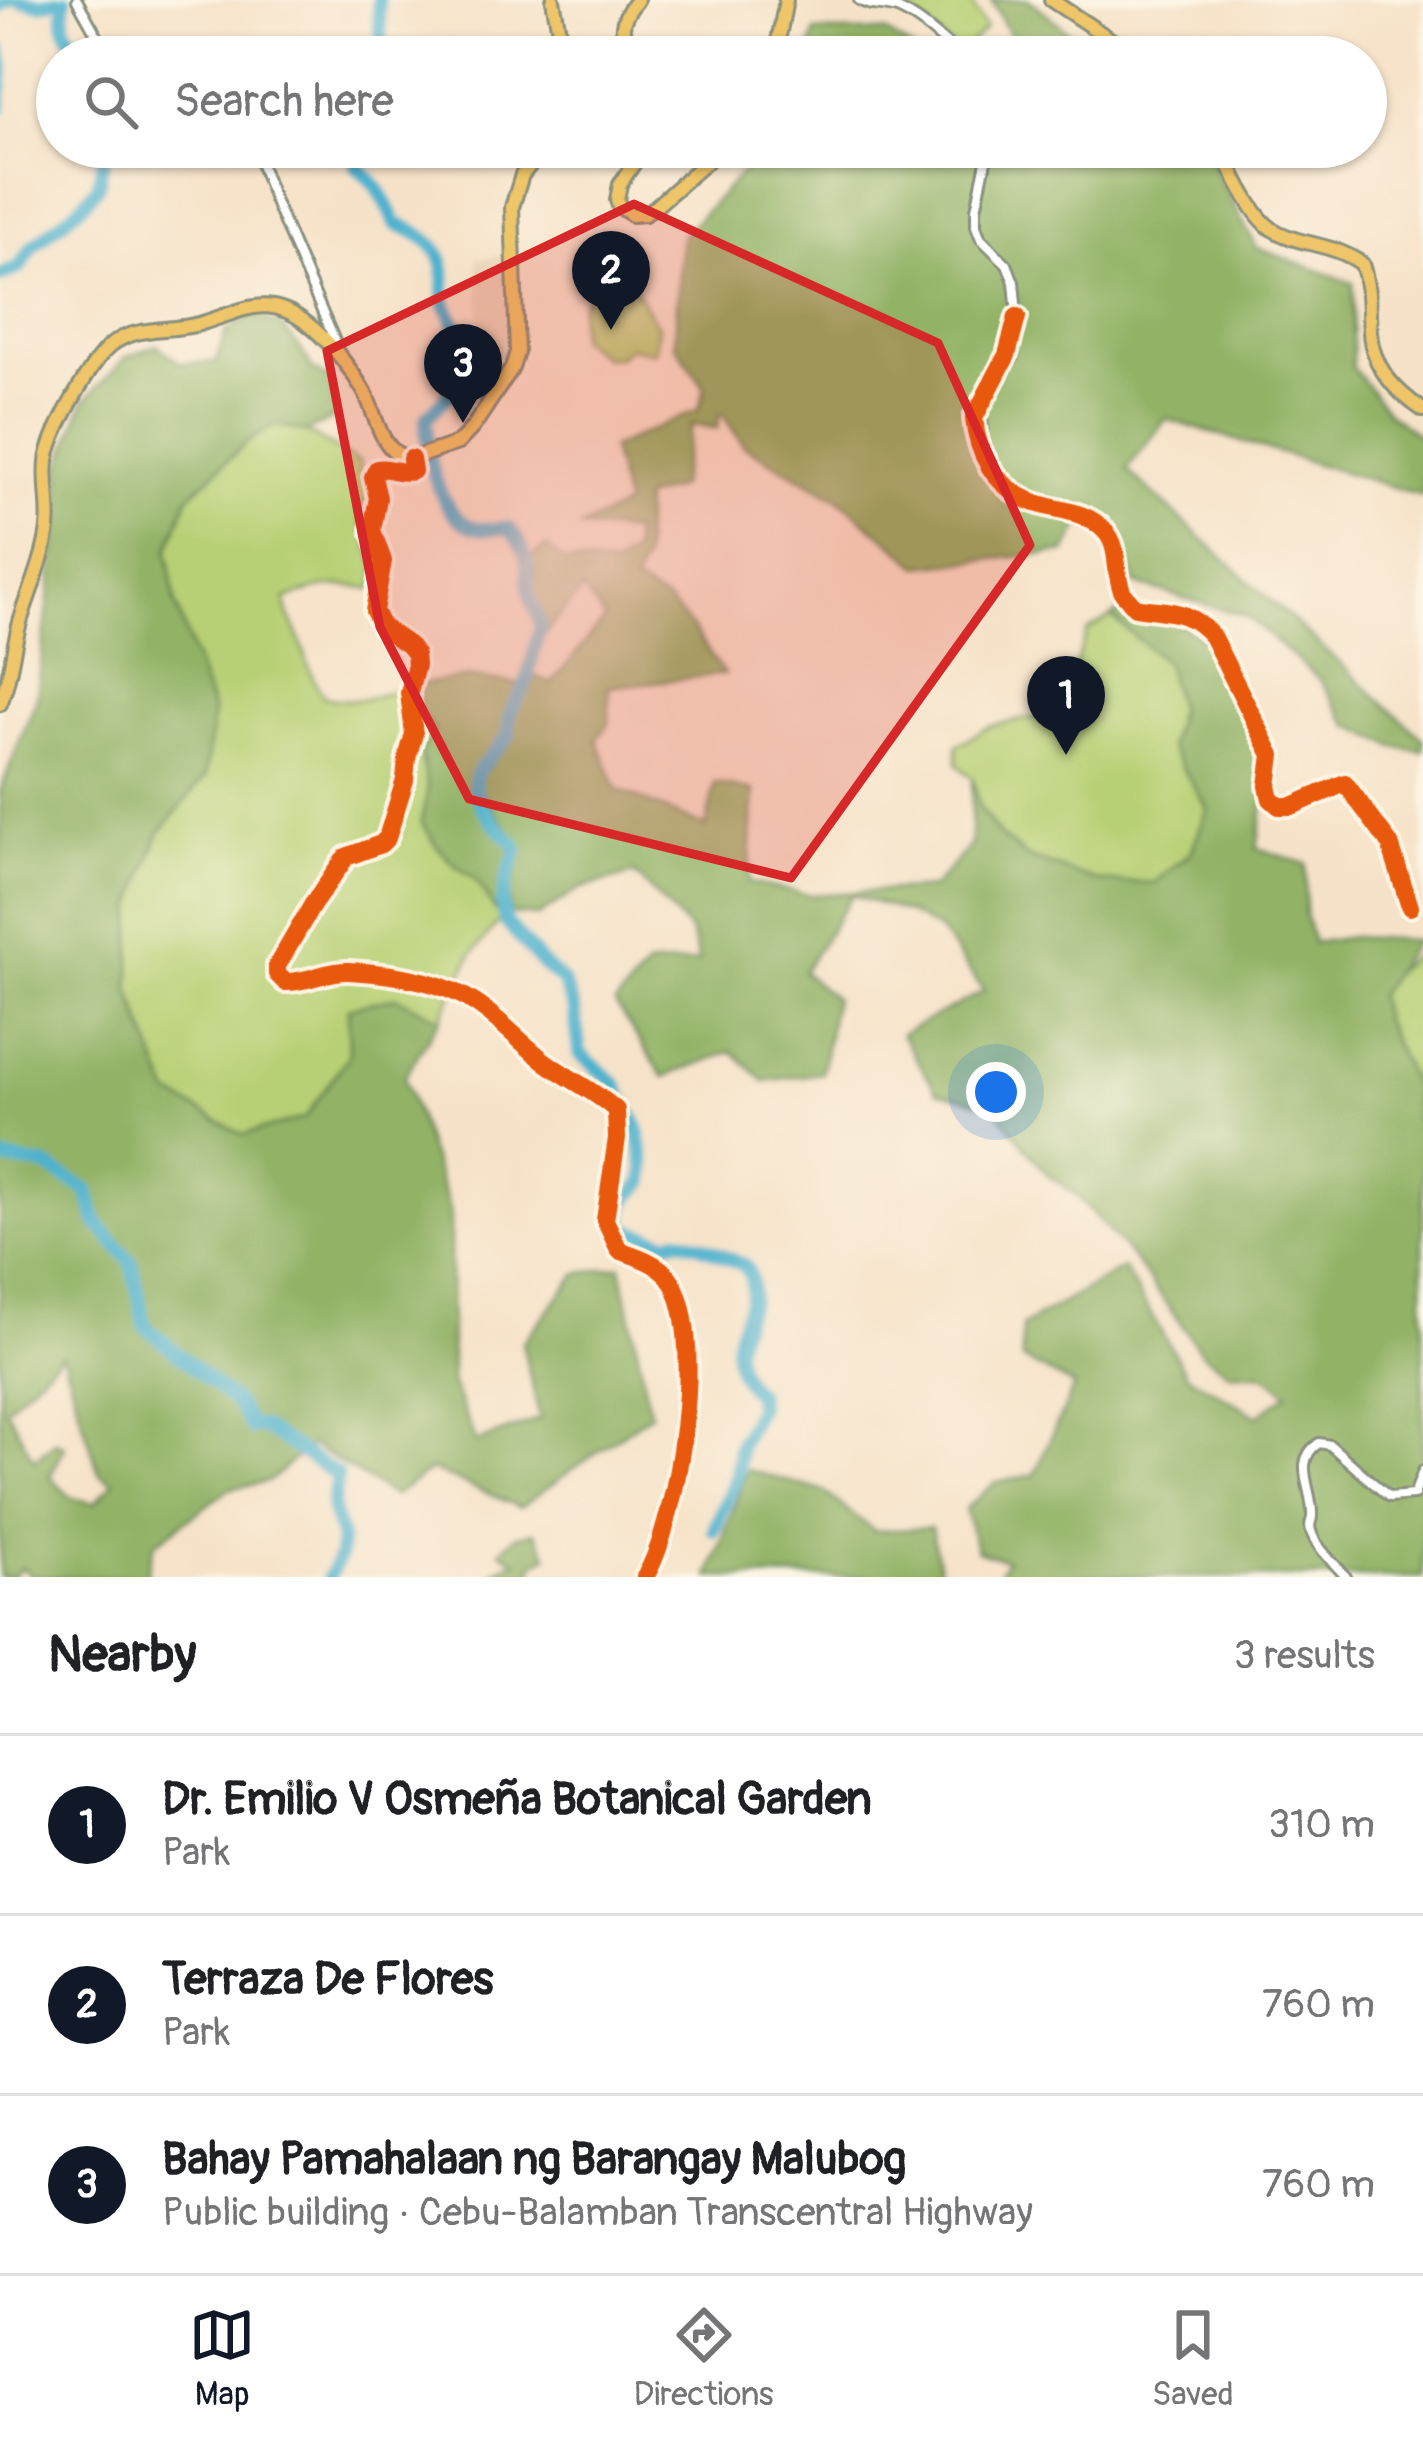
<!DOCTYPE html>
<meta charset="utf-8">
<style>
:root{--surface:#fff;--page:#f6f6f6;--text:#202124;--muted:#757577;--line:#e0e0e0;--accent:#111827}
body{margin:0;font-family:Pangolin,sans-serif;background:var(--page);color:var(--text)}
.you{position:absolute;left:996px;top:1092px;width:42px;height:42px;margin:-30px;border:9px solid #fff;border-radius:50%;background:#1a73e8;box-shadow:0 0 0 18px #1a73e833}
.badge{display:grid;place-items:center;width:78px;height:78px;border-radius:50%;background:var(--accent);color:#fff;font-size:39px;font-weight:700}
.pin{position:absolute;translate:-50% -99px;filter:drop-shadow(0 3px 6px #0008)}
.pin::after{content:'';position:absolute;top:63px;width:42px;height:36px;background:inherit;clip-path:polygon(0 0,100% 0,50% 100%)}
.list{margin:0;padding:0;list-style:none}
h2{display:flex;justify-content:space-between;align-items:center;height:156px;margin:0;padding:0 48px;font-size:51px}
h2 small{font-size:39px;font-weight:400;color:var(--muted)}
.list li{display:grid;grid-template-columns:78px 1fr auto;gap:36px;align-items:center;box-sizing:border-box;height:180px;padding:0 48px;border-top:3px solid var(--line)}
.list b{display:block;font-size:45px;white-space:nowrap}
.list p{margin:0;font-size:39px;white-space:nowrap;color:var(--muted)}
.list em{font-size:39px;font-style:normal;color:var(--muted)}
.icon{flex:none;width:66px;height:66px;fill:none;stroke:currentColor;stroke-width:2;stroke-linecap:round;stroke-linejoin:round}
.map{position:relative;flex:none;width:1423px;height:1577px;overflow:hidden}
.search{position:absolute;background:var(--surface);box-shadow:0 3px 9px #0004;left:36px;right:36px;top:36px;height:132px;display:flex;align-items:center;gap:30px;box-sizing:border-box;padding:0 42px;border-radius:66px;color:var(--muted);font-size:45px}
.sheet{height:696px;background:var(--surface)}
nav{display:flex;justify-content:space-around;align-items:center;box-sizing:border-box;height:168px;border-top:3px solid var(--line);background:var(--surface);font-size:33px;color:var(--muted)}
nav a{display:grid;justify-items:center;gap:6px}
nav .on{color:var(--accent)}
.map>svg:first-child{display:block}
</style>
<div class="map">
<svg width="1423" height="1577" viewBox="0 0 1423 1577">
<rect width="100%" height="100%" fill="#fcf5e5"/>
<filter id="ink" filterUnits="userSpaceOnUse"><feTurbulence type="fractalNoise" baseFrequency=".00833" numOctaves="2"/><feDisplacementMap in="SourceGraphic" scale="24" xChannelSelector="R" yChannelSelector="G"/><feConvolveMatrix kernelMatrix="1 2 1 2 8 2 1 2 1" color-interpolation-filters="sRGB"/></filter>
<filter id="wash" filterUnits="userSpaceOnUse"><feTurbulence type="fractalNoise" baseFrequency=".004" numOctaves="4" result="noise"/><feDisplacementMap in="SourceGraphic" scale="48" xChannelSelector="R" yChannelSelector="G"/><feGaussianBlur stdDeviation="2.7" result="paint"/><feColorMatrix in="noise" values="0 0 0 0 0 0 0 0 0 0 0 0 0 0 0 0 0 1.4 0 .05"/><feComposite in="paint" operator="in"/></filter>
<g filter="url(#wash)">
<rect width="100%" height="100%" fill="#f6e2c8"/>
<path fill="#e9d4b8" d="M508,255L511,354L483,355L477,258Z"/>
<g fill="#b8d075" stroke="#6c8654" stroke-width="3">
<path d="M875,0H969L986,28L961,53L897,1Z"/>
<path d="M612,285L633,286L658,326L655,352L629,347L618,357H603L579,338C579,302 577,298 612,285Z"/>
<path d="M275,425L306,432L359,462L368,497L359,512L376,566L373,589C337,583 320,586 286,599C285,615 294,623 299,638C309,663 308,674 324,697C350,703 370,700 394,690L424,715L435,731L421,753L428,789L421,822L439,848L455,865L474,878L501,919L472,954L440,1019L396,997L349,1055L305,1118L244,1135L169,1094L130,991L133,908L159,833L205,777L213,713L175,602L168,551L188,497L250,440Z"/>
<path d="M1112,617L1165,662L1178,710L1169,746L1208,809L1191,852L1154,883L1099,882L1027,857L1001,837L980,808L972,778L957,764V745L991,726L1057,713L1088,630Z"/>
<path d="M1423,952V1129L1417,1131L1414,1085L1383,1020L1377,996L1388,977L1418,953Z"/>
</g>
<g fill="#92b266" stroke="#58784d" stroke-width="3" fill-rule="evenodd">
<path d="M991,0H1030L1100,57H1022Z"/>
<path d="M815,32H886L923,57H807Z"/>
<path d="M766,147H1198L1211,161L1257,248L1353,283L1352,367L1389,414L1423,439V496L1166,419L1127,470L1423,739V751L1395,747L1349,725L1320,680L1246,616L1135,584L1120,531L1092,504L1066,552L919,566L840,500L744,446L723,415L719,416L717,428L691,425L679,487L644,498V558L634,582L668,602L692,628L724,674L609,687V724L597,739L617,789L706,827L715,783L754,791L749,883L810,895L932,888L971,845L972,778L980,808L1001,837L1027,857L1099,882L1154,883L1191,852L1208,809L1169,746L1178,710L1165,662L1112,617L1121,609L1172,619L1206,641L1229,694L1265,751V797L1257,848L1306,864L1305,914L1313,943L1351,937L1416,940L1377,996L1383,1020L1414,1085L1417,1130L1423,1129V1577H997L1006,1560L977,1551L965,1509L995,1483L1034,1475L1074,1386L1022,1359V1326L1123,1268L1187,1375L1258,1416L1288,1393L1264,1374L1229,1372L1202,1353L1135,1261L1075,1194L1048,1175L993,1106L937,1091L901,1034L984,991L940,931L908,913L852,895L803,972L834,998L822,1073L764,1081L732,1051L664,1077L615,1004L648,966L699,962L691,932L635,874L581,888L538,916L511,914C502,888 525,867 518,843L478,789L479,778L514,737C510,706 527,701 533,675L551,684L605,619L583,589L545,633L533,596L535,572L531,557L547,546L563,561L613,566L633,553V532L581,528L625,505L611,448L699,409L705,388L675,344L681,237Z"/>
<path d="M251,315L280,324L300,348L312,369L331,380L337,417L306,432L275,425L249,440L188,497L168,551L175,602L213,713L205,777L159,833L133,908L130,991L169,1094L244,1135L305,1118L349,1055L348,1008L396,997L440,1019L404,1077L450,1212L451,1382L476,1442L540,1419L522,1343L577,1274L621,1266L650,1414L520,1507L431,1470L393,1496L311,1445L269,1481L229,1489L155,1543L145,1577H32L22,1567L12,1577H0V792L37,697L56,541L61,465L84,401L125,358L157,345L180,363L216,362L226,331ZM62,1354L99,1473L114,1483L94,1503L72,1498L50,1477L65,1446L55,1442L34,1460L6,1408Z"/>
<path d="M469,677L523,685C508,704 501,711 506,735C496,747 478,761 474,774C464,801 501,832 515,850L504,877L501,919L474,878L455,865L439,848L421,822L428,789L421,753L435,730L415,708L417,691L422,684Z"/>
<path d="M747,1470L823,1491L874,1531L931,1528L941,1577H709Z"/>
<path d="M535,1532L548,1555L532,1566L535,1577H491L499,1569L517,1561L500,1551L516,1536Z"/>
</g>
<g fill="none" stroke-linecap="round" stroke-linejoin="round">
<g stroke="#4fb2ce" stroke-width="14">
<path d="M20,0L40,4L56,0"/>
<path d="M65,0C60,36 70,28 79,57"/>
<path d="M378,0L382,57"/>
<path d="M0,7L9,0"/>
<path d="M0,50L3,68L0,108"/>
<path d="M353,147L356,166C377,183 386,200 396,224C418,231 439,243 444,268C446,281 441,295 447,307C457,329 470,346 469,372L426,419C425,452 439,522 478,528C488,530 499,528 509,528C535,560 523,565 531,599C533,607 540,618 540,627C540,629 528,677 526,682C518,707 507,701 509,735C502,744 480,766 477,772C465,797 499,829 515,845L517,851L507,878L502,903L505,921L542,964L562,981L574,1009L580,1054L616,1084L638,1128L645,1168L644,1181L628,1199L622,1212L624,1223L628,1230L667,1242L678,1239L700,1245L745,1266C773,1308 703,1340 757,1394L758,1407L739,1446L737,1475L714,1530"/>
<path d="M0,276L20,267L33,246L83,204L98,186L106,147"/>
<path d="M0,1159L46,1166L87,1190L97,1223L132,1263L145,1326L237,1404L251,1428L260,1426L337,1475L332,1508L341,1537L340,1556L329,1577"/>
</g>
</g>
</g>
<g filter="url(#ink)">
<g fill="none" stroke-linecap="round" stroke-linejoin="round">
<defs>
<g id="minor">
<path d="M77,0L109,57"/>
<path d="M859,0C871,8 883,4 897,9C920,18 943,41 962,57"/>
<path d="M189,57L212,55L223,57"/>
<path d="M268,57L284,49L286,57"/>
<path d="M259,147L260,162L275,202L337,346"/>
<path d="M989,147L976,209V226L981,239L1007,264L1014,282L1018,325L1014,356L982,413L983,435L993,468"/>
<path d="M1017,317L1007,355L974,418C977,454 995,485 1028,500C1055,512 1084,508 1105,531C1121,548 1113,573 1123,593C1125,595 1133,605 1135,607C1170,613 1187,608 1212,636L1272,755L1268,786L1271,799L1279,806H1292L1345,783L1390,844L1410,907"/>
<path d="M1346,1577C1336,1564 1315,1547 1311,1531C1308,1522 1313,1522 1312,1513C1312,1487 1292,1461 1319,1443L1330,1445L1389,1497L1414,1495L1423,1471"/>
</g>
<path id="tertiary" d="M411,459L413,471C400,475 389,466 377,469L373,477L378,498L372,530L383,561L374,611L382,627L408,645L415,654L416,665L409,693L414,734L407,758L405,780L387,838L381,844L346,857L313,904L277,966V974L285,982C307,983 326,970 349,971C389,973 441,980 475,1003C501,1020 522,1044 547,1063C569,1079 595,1091 616,1110L617,1138L605,1220L619,1250C635,1256 656,1262 668,1276C709,1328 678,1523 645,1577"/>
<g id="primary">
<path d="M553,0L564,57"/>
<path d="M637,0C618,22 618,35 638,57"/>
<path d="M1051,0L1137,57"/>
<path d="M775,57L786,0"/>
<path d="M645,147L620,184L617,200L619,206L632,215L645,214L654,208L723,147"/>
<path d="M1219,147C1232,169 1251,215 1272,229C1299,246 1332,242 1362,264C1370,287 1368,308 1370,332C1372,367 1395,391 1423,410"/>
<path d="M0,704C12,676 12,645 22,616C31,587 44,559 48,528C51,505 43,478 48,455C54,429 91,361 111,345C136,325 170,332 199,324C243,311 268,291 309,325C330,342 348,365 362,388C378,413 377,452 411,459L458,443L473,427L512,368L517,352L512,207L522,175L545,147"/>
</g>
</defs>
<use href="#minor" stroke="#8a907e" stroke-width="14"/>
<use href="#tertiary" stroke="#8a907e" stroke-width="15"/>
<use href="#primary" stroke="#8a907e" stroke-width="18"/>
<use href="#minor" stroke="#fff" stroke-width="8"/>
<use href="#tertiary" stroke="#fff" stroke-width="9"/>
<use href="#primary" stroke="#eec569" stroke-width="12"/>
<defs>
<g id="cycleway">
<path d="M1017,317L1007,355L974,418C977,454 995,485 1028,500C1055,512 1084,508 1105,531C1121,548 1113,573 1123,593C1125,595 1133,605 1135,607C1170,613 1187,608 1212,636L1272,755L1268,786L1271,799L1279,806H1292L1345,783L1390,844L1410,907"/>
<path d="M411,459L413,471C400,475 389,466 377,469L373,477L378,498L372,530L383,561L374,611L382,627L408,645L415,654L416,665L409,693L414,734L407,758L405,780L387,838L381,844L346,857L313,904L277,966V974L285,982C307,983 326,970 349,971C389,973 441,980 475,1003C501,1020 522,1044 547,1063C569,1079 595,1091 616,1110L617,1138L605,1220L619,1250C635,1256 656,1262 668,1276C709,1328 678,1523 645,1577"/>
</g>
</defs>
<use href="#cycleway" stroke="#fcf5e5" stroke-width="26"/>
<use href="#cycleway" stroke="#e8590c" stroke-width="18"/>
</g>
</g>
<path fill="#d62828" fill-opacity="0.2" stroke="#d62828" stroke-width="9" stroke-linejoin="round" d="M634,204L938,343L1030,545L791,878L469,799L380,627L327,351Z"/>
</svg>
<div class="you"></div>
<div class="pin badge" style="left:1066px;top:755px">1</div>
<div class="pin badge" style="left:611px;top:330px">2</div>
<div class="pin badge" style="left:463px;top:423px">3</div>
<div class="search"><svg class="icon" aria-label="search" viewBox="0 0 24 24"><circle cx="10" cy="10" r="6"/><path d="M15 15l6 6"/></svg>Search here</div>
</div>
<section class="sheet">
<h2>Nearby<small>3 results</small></h2>
<ul class="list">
<li><span class="badge">1</span><div><b>Dr. Emilio V Osmeña Botanical Garden</b><p>Park</p></div><em>310 m</em></li>
<li><span class="badge">2</span><div><b>Terraza De Flores</b><p>Park</p></div><em>760 m</em></li>
<li><span class="badge">3</span><div><b>Bahay Pamahalaan ng Barangay Malubog</b><p>Public building · Cebu-Balamban Transcentral Highway</p></div><em>760 m</em></li>
</ul>
</section>
<nav>
<a class="on"><svg class="icon" aria-label="map" viewBox="0 0 24 24"><path d="M3 6l6-2 6 2 6-2v14l-6 2-6-2-6 2zM9 4v14M15 6v14"/></svg>Map</a>
<a><svg class="icon" aria-label="directions" viewBox="0 0 24 24"><path d="M12 3l9 9-9 9-9-9zM9 14v-3h6M13 9l2 2-2 2"/></svg>Directions</a>
<a><svg class="icon" aria-label="saved" viewBox="0 0 24 24"><path d="M7 4h10v16l-5-4-5 4z"/></svg>Saved</a>
</nav>
